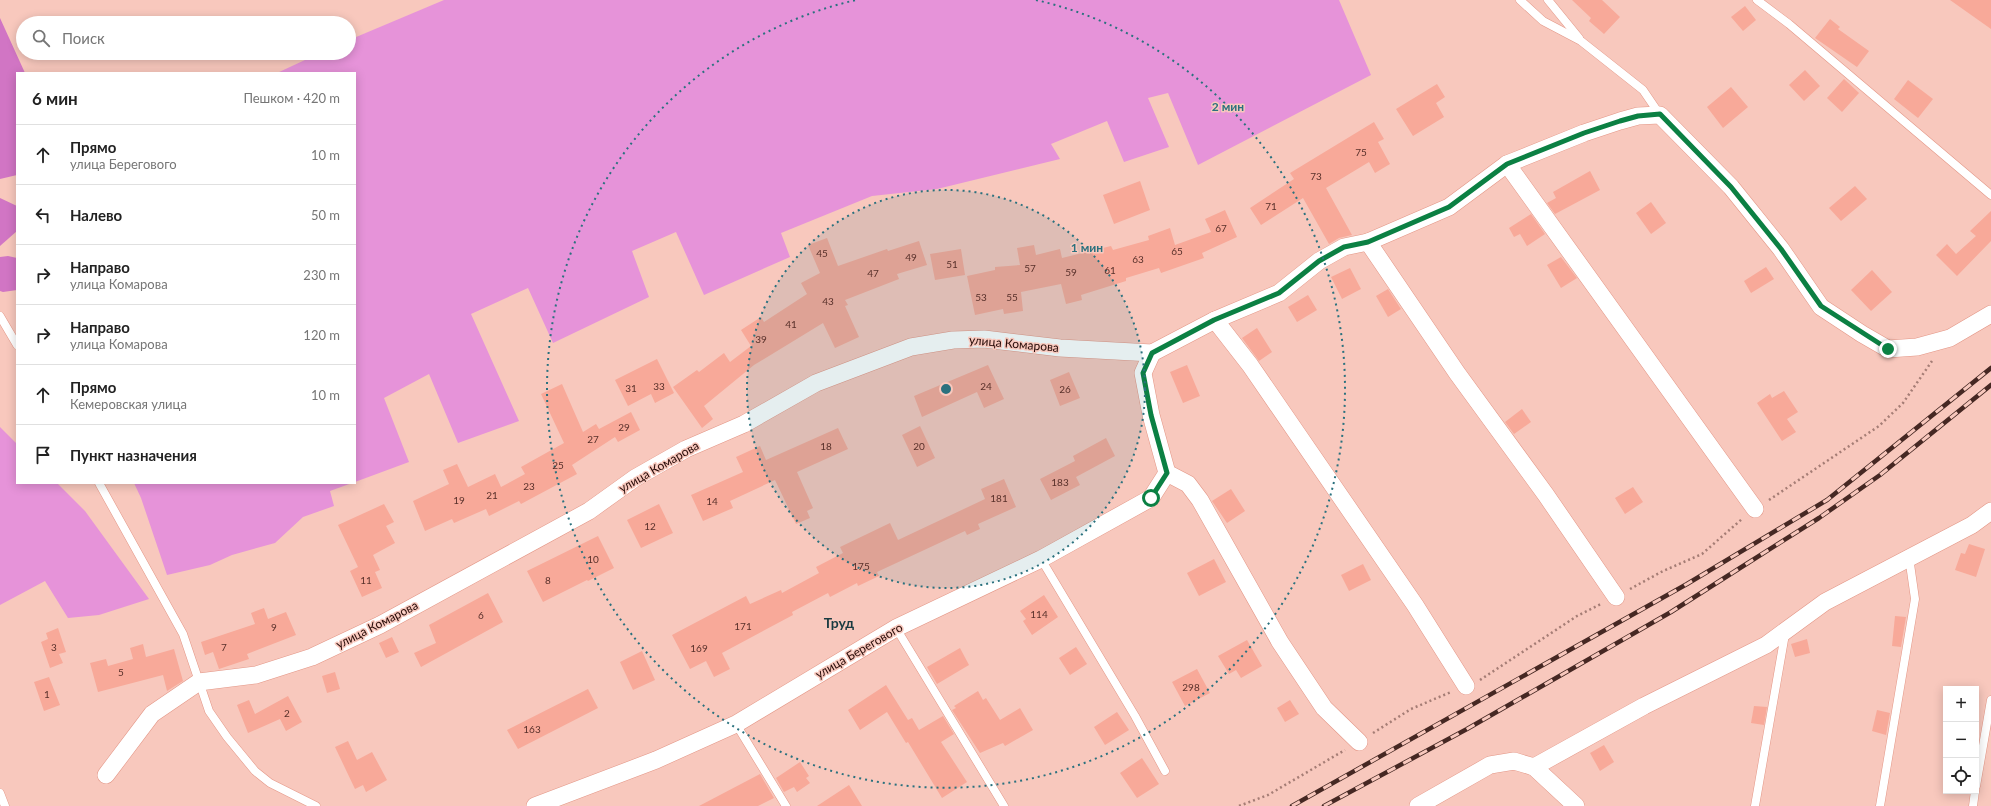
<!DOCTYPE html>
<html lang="ru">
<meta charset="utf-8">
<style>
:root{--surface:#fff;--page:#f6f6f6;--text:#222;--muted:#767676;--line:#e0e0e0}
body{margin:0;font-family:Lato,sans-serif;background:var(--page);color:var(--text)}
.controls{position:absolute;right:12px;bottom:12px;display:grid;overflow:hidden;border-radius:0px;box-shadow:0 2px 10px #0003}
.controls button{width:36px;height:36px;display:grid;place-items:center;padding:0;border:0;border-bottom:1px solid var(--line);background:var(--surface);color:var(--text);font:20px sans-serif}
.stop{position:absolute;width:12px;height:12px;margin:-9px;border:3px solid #0b8043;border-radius:50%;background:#fff}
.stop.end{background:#0b8043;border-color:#fff;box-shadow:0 1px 4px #0008}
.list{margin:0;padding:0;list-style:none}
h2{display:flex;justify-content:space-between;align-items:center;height:52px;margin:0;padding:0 16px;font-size:17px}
h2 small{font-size:13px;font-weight:400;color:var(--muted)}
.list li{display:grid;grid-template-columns:26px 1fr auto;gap:12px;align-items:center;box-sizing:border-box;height:60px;padding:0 16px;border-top:1px solid var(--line)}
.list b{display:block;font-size:15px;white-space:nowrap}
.list p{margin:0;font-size:13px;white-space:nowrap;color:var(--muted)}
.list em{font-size:13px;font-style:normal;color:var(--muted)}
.icon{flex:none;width:22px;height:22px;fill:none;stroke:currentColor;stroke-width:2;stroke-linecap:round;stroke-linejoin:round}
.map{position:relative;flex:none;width:1991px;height:806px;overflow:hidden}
.search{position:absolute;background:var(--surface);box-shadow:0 2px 10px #0003;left:16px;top:16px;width:340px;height:44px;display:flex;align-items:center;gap:10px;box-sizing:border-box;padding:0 14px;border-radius:22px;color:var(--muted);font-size:15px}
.panel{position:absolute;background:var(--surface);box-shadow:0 2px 10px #0003;left:16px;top:72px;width:340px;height:412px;border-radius:0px}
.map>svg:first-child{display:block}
</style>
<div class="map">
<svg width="1991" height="806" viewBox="0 0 1991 806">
<rect width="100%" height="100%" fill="#f8c8bd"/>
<g fill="#e693d9">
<path d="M444,0H1339L1371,75L1198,165L1168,93L1148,98L1169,147L1124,162L1107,121L1051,144L1060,159L937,189L872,196L781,233L790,257L704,295L676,232L632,251L649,297L553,343L528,288L471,314L519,421L458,443L429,374L384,398L409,462L355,482V73H277L320,53H349V40Z"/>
<path d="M0,427L17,444V483H57L85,511L149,599L99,615L68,618L45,581L0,605Z"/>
<path d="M134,483H352L330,491L334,506L303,517L275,543L232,555L210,565L167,575L141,498Z"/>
</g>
<g fill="#d175c4">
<path d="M0,18L25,73H17V175L0,179Z"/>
<path d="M0,198L17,206V231L0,246Z"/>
<path d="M8,256L17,258V290L3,292L0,291V257Z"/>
</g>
<g fill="#f8a999">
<path d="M1572,0H1602L1620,17L1604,34L1589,21L1591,18Z"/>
<path d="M1950,0H1991V29Z"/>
<path d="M1745,6L1756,20L1743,31L1731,17Z"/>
<path d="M1830,19L1840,27L1838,29L1869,51L1857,67L1815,38Z"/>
<path d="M1805,70L1820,86L1804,101L1789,85Z"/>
<path d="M1844,79L1859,93L1842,112L1827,98Z"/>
<path d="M1908,80L1933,99L1918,118L1894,99Z"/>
<path d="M1437,84L1445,97L1436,103L1444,117L1413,136L1396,109Z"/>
<path d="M1731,87L1748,107L1723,128L1707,107Z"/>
<path d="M1374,122L1384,139L1378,142L1390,164L1375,173L1369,162L1326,188L1352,235L1339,238L1329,244L1303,198L1261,225L1250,208L1294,179L1290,173Z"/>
<path d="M1590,171L1600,190L1555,214L1547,203L1556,198L1553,192Z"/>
<path d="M1140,181L1150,210L1114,224L1103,195Z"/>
<path d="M1855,186L1867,199L1841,221L1829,208Z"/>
<path d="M1651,202L1666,223L1651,234L1636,213Z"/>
<path d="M1225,210L1237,237L1202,253L1204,258L1161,273L1159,268L1126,278V281L1081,295L1082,300L1066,304L1061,284L1021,292L1023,311L1004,314L1003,309L975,315L967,276L995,270V267L1020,265L1017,248L1034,245L1036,255L1060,249L1062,258L1111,246L1113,250L1149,240L1148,236L1170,228L1175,245L1211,232L1205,219Z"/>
<path d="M1991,211V241L1957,276L1936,255L1947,244L1956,254L1976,236L1970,231Z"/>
<path d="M1531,214L1545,234L1527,246L1520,234L1514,237L1509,228Z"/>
<path d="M827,238L838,266L887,249L888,251L919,241L927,265L897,274L899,279L845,300L848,305L845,306L859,337L835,348L823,323L754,365L704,406L713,419L702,428L673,387L697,370L699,372L724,353L730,362L751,346L741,330L761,317L764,322L807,294L801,283L820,273L808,245Z"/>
<path d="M961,249L965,275L935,280L930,254Z"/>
<path d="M1561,257L1577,278L1561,288L1547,265Z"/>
<path d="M1766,267L1774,279L1751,293L1744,281Z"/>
<path d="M1350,268L1361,289L1342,299L1331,277Z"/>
<path d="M1872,270L1892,292L1871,311L1851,290Z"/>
<path d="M1388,289L1401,309L1388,317L1376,296Z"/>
<path d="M1308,295L1317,310L1297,322L1288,307Z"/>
<path d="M1257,328L1272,352L1259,361L1242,338Z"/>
<path d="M657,359L674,393L655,403L651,394L628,406L615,380Z"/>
<path d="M988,365L1004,399L984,408L977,392L922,417L914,396Z"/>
<path d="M1187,365L1200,396L1183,403L1170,372Z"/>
<path d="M1069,372L1080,398L1060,406L1050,380Z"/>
<path d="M562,384L583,432L596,424L599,429L631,412L640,430L618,442L615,437L572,465L577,474L521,504L519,501L489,516L486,509L454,523L452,519L425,531L413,501L449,484L443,470L457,464L468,487L495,474L501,487L525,474L521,467L564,443L541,394Z"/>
<path d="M1784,391L1798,412L1787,419L1796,432L1782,441L1757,403L1770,394L1772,398Z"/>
<path d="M1522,409L1531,422L1514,434L1505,422Z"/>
<path d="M920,426L935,458L917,467L902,435Z"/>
<path d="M838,428L848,449L797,472L813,508L807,511L810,518L796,524L775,480L730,501L733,508L703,521L691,495L743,472L736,457L760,446L766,460Z"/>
<path d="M1106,438L1115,456L1076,477L1080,485L1051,500L1040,479L1075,461L1073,456Z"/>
<path d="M1004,479L1016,507L978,524L980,529L967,535L965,531L877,572L879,576L858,586L857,583L830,597L828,593L792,612L793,615L722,653L730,669L714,677L706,661L690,669L672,635L746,596L750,604L781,590L782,593L819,573L816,567L843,553L840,547L890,523L898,540L985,499L981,489Z"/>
<path d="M1633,487L1643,502L1625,514L1615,498Z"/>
<path d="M1231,489L1245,511L1227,523L1212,501Z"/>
<path d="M384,504L394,522L386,526L395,543L373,555L380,570L375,572L382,588L362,597L350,571L358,567L338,525Z"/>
<path d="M659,504L673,533L641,548L627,520Z"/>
<path d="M598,536L614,568L588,581L587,580L543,602L527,571Z"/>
<path d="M1969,544L1985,549L1976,577L1955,570L1961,553L1965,554Z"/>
<path d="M1214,559L1226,582L1199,596L1187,573Z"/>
<path d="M1363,564L1371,580L1349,591L1341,575Z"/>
<path d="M488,593L503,622L421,667L414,653L436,643L429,625Z"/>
<path d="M1044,595L1058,617L1032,635L1023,621L1026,619L1020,611Z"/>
<path d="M264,608L268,619L286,612L296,635L247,654L249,659L219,669L213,652L205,655L201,642L255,624L251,613Z"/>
<path d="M1895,616L1906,617L1901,647L1892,646Z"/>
<path d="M58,628L66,652L59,654L63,663L50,668L41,642L48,639L46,633Z"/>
<path d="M392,637L399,652L386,658L379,643Z"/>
<path d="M1807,639L1810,653L1795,657L1791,644Z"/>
<path d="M1247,640L1262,666L1241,678L1236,670L1229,674L1218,656Z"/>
<path d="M143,644L146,657L174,649L183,681L167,691L163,675L98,692L90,663L106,659L108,666L133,659L130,648Z"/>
<path d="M1076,647L1087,664L1070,675L1059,658Z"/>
<path d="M960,648L969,665L937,684L927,667Z"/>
<path d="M642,651L655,680L633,690L620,662Z"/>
<path d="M1197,669L1210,693L1185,706L1172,682Z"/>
<path d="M335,672L340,689L327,693L322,676Z"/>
<path d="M49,677L60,705L44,711L34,682Z"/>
<path d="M886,685L908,720L912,718L919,730L943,716L954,734L941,742L967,782L942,798L908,742L906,743L887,712L860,730L848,710Z"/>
<path d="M588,689L598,708L518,749L507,730Z"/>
<path d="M978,691L983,700L986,698L1000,720L1020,708L1033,730L1005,746L1003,743L980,753L952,710L956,708L954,706Z"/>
<path d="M288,696L302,722L286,731L280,719L248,733L237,705L249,700L255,714Z"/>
<path d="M1290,700L1299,714L1285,722L1277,708Z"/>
<path d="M1754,706L1767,707L1764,725L1751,723Z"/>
<path d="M1877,710L1890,713L1886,735L1872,731Z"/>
<path d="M1117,712L1129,730L1105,745L1094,727Z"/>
<path d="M348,741L357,760L372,752L387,780L366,792L363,785L355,789L335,747Z"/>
<path d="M1604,745L1614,762L1600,771L1590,753Z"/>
<path d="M1142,758L1159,784L1137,798L1120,773Z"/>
<path d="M800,762L809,776L806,778L810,783L797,792L794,787L784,792L776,778Z"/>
<path d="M760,774L774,798L758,806H699Z"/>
<path d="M849,785L862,806H817Z"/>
</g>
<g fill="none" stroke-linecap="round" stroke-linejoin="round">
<defs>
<g id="service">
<path d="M1520,0L1543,21L1581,41L1643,90L1660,115"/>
<path d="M1548,0L1579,38"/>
<path d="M1757,0L1789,24L1991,195"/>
<path d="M0,316L17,345"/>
<path d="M99,483L183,634L209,711L227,737L255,771L270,783L316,806"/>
<path d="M1041,559L1135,716L1165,771"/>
<path d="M896,628L1004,806"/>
<path d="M736,724L786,806"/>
<path d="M1976,786L1991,700"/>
<path d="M0,793L5,806"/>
<path d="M1755,806L1785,634"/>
<path d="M1880,806L1915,599L1909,557"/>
<path d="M1973,806L1975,791"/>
</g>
<g id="minor">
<path d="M1507,164L1755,509"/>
<path d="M1368,242L1457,373L1546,495L1616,597"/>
<path d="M1215,320L1250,365L1415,605L1466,686"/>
<path d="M1152,353L1143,373L1151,415L1167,473L1188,484L1200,500L1280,642L1324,708L1359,742"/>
<path d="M1534,767L1576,806"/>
<path d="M106,775L152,714L199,682L256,675L312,657L380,625L589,511L635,478L686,449L744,424L816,383L911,347L953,340L984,339L1060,348L1152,353L1215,320L1279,293L1319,261L1344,247L1368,242L1449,207L1507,164L1584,133L1620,121L1638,116L1660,115L1731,187L1781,249L1821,307L1862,334L1888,349L1917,347L1950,338L1991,314"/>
<path d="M535,806L656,760L736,724L896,628L1041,559L1151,498L1167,473"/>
<path d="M1418,806L1490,765L1514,761L1534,767L1644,706L1766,645L1825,602L1972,525L1991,511"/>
</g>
</defs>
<use href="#service" stroke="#e39686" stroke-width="9"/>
<use href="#minor" stroke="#e39686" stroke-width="18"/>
<g stroke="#a57d75" stroke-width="2.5" stroke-dasharray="2 3" stroke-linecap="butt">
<path d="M1769,500L1879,426L1903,403L1932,361"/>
<path d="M1630,589L1663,571L1702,554L1742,519"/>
<path d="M1480,680L1577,616L1601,604"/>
<path d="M1373,733L1411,709L1451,692"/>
<path d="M1239,806L1268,795L1345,750"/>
</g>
<use href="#service" stroke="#fff" stroke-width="8"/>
<use href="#minor" stroke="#fff" stroke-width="17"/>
<defs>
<g id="rail">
<path d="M1292,806L1687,584L1827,500L1991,368"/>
<path d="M1324,806L1467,729L1671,612L1740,568L1819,518L1880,475L1991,385"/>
</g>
</defs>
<use href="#rail" stroke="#462823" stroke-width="4.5"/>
<use href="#rail" stroke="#f8c8bd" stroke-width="3" stroke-dasharray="9" stroke-linecap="butt"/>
</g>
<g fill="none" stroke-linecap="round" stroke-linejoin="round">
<path stroke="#0b8043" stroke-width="5" d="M1151,498L1167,473L1151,415L1143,373L1152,353L1214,320L1279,293L1319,261L1344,247L1368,242L1449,207L1507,164L1584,133L1620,121L1638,116L1660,114L1731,187L1781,249L1821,306L1888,349"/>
</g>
<circle cx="946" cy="389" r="199" fill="#2a717e" fill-opacity=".12"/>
<g fill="none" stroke="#2a717e" stroke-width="2" stroke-dasharray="2 4">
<circle cx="946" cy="389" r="199"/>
<path d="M1036 0A399 399 0 1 1 856 0"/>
</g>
<g text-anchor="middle" stroke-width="3" stroke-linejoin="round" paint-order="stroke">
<g font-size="10" fill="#58302a">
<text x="1361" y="156">75</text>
<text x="1316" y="180">73</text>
<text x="1271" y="210">71</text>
<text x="1221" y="232">67</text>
<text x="1177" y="255">65</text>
<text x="822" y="257">45</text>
<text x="911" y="261">49</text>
<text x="1138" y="263">63</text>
<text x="952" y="268">51</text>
<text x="1030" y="272">57</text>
<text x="1110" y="274">61</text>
<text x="1071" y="276">59</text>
<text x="873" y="277">47</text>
<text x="981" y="301">53</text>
<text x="1012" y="301">55</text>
<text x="828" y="305">43</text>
<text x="791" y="328">41</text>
<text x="761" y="343">39</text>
<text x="659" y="390">33</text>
<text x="986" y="390">24</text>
<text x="631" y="392">31</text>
<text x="1065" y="393">26</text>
<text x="624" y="431">29</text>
<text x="593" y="443">27</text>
<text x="826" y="450">18</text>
<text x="919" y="450">20</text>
<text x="558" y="469">25</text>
<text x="1060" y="486">183</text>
<text x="529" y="490">23</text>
<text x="492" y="499">21</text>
<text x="999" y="502">181</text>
<text x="459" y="504">19</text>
<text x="712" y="505">14</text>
<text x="650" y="530">12</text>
<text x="593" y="563">10</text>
<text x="861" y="570">175</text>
<text x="366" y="584">11</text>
<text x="548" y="584">8</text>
<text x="1039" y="618">114</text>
<text x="481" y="619">6</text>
<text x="743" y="630">171</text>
<text x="274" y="631">9</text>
<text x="54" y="651">3</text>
<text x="224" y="651">7</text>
<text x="699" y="652">169</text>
<text x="121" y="676">5</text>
<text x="1191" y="691">298</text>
<text x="47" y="698">1</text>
<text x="287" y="717">2</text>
<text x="532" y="733">163</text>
</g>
<g font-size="12" fill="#230805" stroke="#f8c8bd">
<text transform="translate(1014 344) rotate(5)" y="4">улица Комарова</text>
<text transform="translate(659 467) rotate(-30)" y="4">улица Комарова</text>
<text transform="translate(377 625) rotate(-27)" y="4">улица Комарова</text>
<text transform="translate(859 651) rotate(-30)" y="4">улица Берегового</text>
</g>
<g font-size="14" font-weight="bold" fill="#1a3b41" stroke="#f8c8bd">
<text x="839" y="628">Труд</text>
</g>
</g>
<circle cx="946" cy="389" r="6" fill="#2a717e" stroke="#f8c8bd" stroke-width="2"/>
<g font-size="12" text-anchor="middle" font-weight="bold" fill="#2a717e" stroke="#f8c8bd" stroke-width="3" stroke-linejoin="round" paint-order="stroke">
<text x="1228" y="111">2 мин</text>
<text x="1087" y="252">1 мин</text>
</g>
</svg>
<div class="controls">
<button>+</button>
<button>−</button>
<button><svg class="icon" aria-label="locate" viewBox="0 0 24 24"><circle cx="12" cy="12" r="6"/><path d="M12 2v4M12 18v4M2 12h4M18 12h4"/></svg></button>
</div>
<div class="stop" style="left:1151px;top:498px"></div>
<div class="stop end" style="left:1888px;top:349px"></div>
<div class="search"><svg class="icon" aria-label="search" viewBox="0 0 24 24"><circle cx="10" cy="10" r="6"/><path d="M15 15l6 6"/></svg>Поиск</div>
<section class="panel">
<h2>6 мин<small>Пешком · 420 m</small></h2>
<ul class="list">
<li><svg class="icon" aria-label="ahead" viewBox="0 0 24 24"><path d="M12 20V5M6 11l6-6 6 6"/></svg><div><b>Прямо</b><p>улица Берегового</p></div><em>10 m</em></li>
<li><svg class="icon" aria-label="left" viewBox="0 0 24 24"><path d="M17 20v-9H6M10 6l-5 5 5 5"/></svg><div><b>Налево</b></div><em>50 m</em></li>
<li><svg class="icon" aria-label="right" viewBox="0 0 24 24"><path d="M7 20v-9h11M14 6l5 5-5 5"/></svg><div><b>Направо</b><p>улица Комарова</p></div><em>230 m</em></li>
<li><svg class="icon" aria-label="right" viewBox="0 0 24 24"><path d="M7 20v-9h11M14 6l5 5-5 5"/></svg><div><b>Направо</b><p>улица Комарова</p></div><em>120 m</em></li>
<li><svg class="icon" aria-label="ahead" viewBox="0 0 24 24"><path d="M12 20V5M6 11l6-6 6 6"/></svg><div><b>Прямо</b><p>Кемеровская улица</p></div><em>10 m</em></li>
<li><svg class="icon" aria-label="arrive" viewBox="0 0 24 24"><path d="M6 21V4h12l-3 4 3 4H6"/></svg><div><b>Пункт назначения</b></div></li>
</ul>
</section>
</div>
